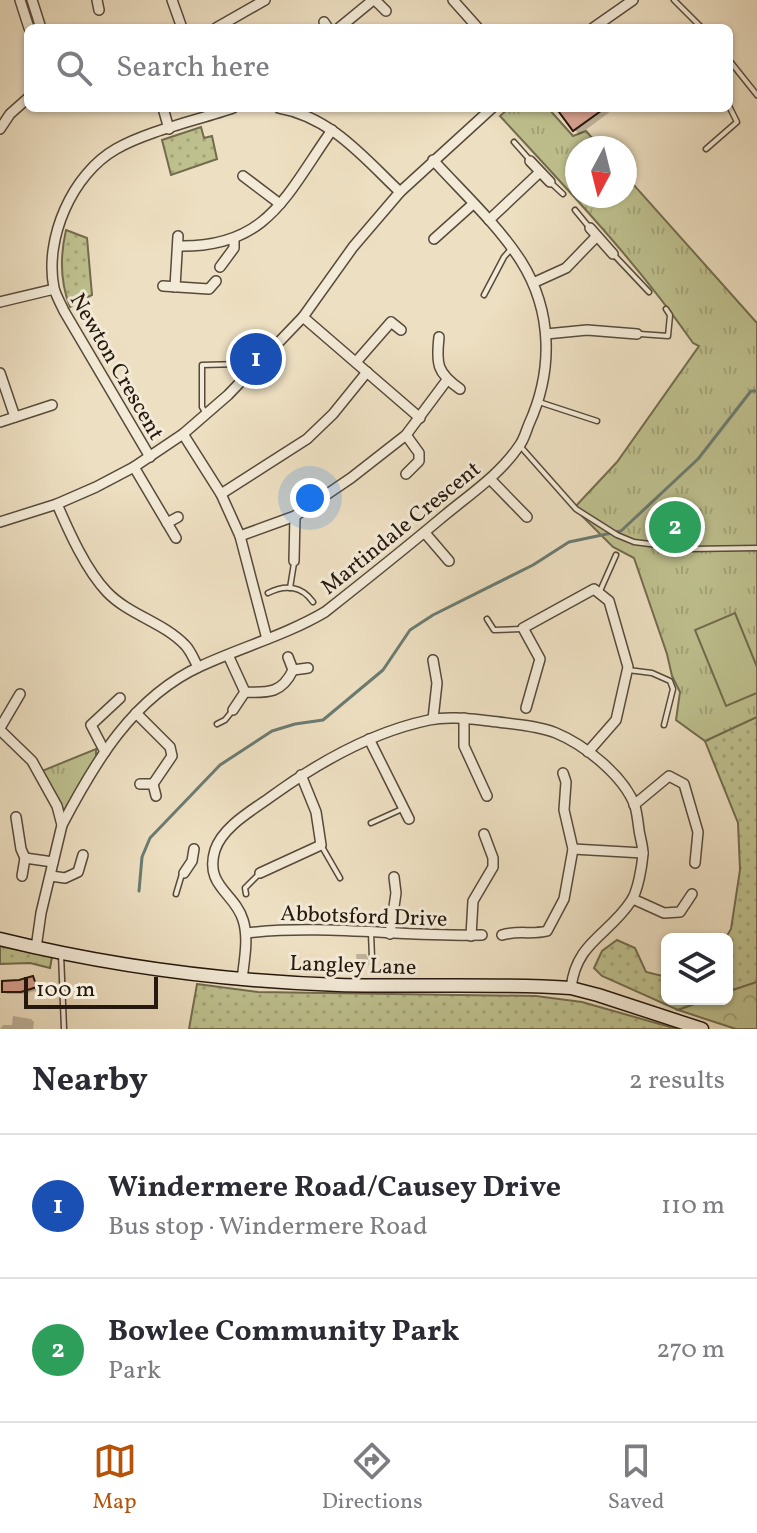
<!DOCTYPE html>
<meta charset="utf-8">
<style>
:root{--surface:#fff;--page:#f2f2f3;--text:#2b2b33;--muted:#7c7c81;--line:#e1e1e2;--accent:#b45309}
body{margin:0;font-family:Vollkorn,serif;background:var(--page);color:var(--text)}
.controls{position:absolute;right:24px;bottom:24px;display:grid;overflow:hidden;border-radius:12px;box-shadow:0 2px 6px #0004}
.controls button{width:72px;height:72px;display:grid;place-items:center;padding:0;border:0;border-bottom:2px solid var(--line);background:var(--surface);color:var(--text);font:40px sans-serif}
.compass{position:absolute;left:565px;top:136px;width:72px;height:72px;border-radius:50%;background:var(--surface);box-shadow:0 2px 6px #0004;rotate:187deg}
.scale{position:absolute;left:24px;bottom:20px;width:134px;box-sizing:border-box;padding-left:8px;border:4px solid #25180e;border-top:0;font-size:22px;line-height:28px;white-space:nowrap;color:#25180e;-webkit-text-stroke:6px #f3ead7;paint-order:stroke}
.you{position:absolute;left:310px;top:498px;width:28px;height:28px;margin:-20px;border:6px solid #fff;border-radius:50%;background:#1a73e8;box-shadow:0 0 0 12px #1a73e833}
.badge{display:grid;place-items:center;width:52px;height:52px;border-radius:50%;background:var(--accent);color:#fff;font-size:26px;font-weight:700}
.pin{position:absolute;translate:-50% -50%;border:4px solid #fff;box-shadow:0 2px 8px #0006}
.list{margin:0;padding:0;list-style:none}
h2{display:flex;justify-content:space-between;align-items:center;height:104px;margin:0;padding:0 32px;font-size:34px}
h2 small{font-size:26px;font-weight:400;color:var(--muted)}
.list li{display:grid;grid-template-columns:52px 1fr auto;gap:24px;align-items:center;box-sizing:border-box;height:144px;padding:0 32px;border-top:2px solid var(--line)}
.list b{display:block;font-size:30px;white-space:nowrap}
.list p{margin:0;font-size:26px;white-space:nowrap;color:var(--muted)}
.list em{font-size:26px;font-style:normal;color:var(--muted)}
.icon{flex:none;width:44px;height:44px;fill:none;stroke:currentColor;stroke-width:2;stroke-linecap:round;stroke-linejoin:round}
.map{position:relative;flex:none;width:757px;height:1029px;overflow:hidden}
.search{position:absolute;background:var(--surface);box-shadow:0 2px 6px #0004;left:24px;right:24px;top:24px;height:88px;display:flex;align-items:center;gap:20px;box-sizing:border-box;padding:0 28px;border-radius:12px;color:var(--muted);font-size:30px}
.sheet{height:392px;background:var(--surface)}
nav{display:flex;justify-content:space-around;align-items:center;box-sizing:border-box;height:112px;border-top:2px solid var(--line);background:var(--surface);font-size:22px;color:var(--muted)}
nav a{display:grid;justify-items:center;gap:4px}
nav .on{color:var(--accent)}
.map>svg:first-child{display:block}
</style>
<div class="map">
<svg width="757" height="1029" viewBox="0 0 757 1029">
<defs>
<pattern id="grass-dots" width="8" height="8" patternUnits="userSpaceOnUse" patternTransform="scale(2)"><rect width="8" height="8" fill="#bec08e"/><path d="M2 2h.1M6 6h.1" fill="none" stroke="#a3a479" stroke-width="1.8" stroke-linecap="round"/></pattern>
<pattern id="forest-crowns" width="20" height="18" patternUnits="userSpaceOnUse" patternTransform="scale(2)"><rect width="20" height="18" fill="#bec08e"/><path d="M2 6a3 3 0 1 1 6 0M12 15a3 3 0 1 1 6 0" fill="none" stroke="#a3a479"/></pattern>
<pattern id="park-tufts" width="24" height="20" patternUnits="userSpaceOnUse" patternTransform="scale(2)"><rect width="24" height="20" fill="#bec08e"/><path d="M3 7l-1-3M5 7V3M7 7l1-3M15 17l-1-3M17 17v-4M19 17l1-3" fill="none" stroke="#a3a479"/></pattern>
</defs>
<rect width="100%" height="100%" fill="#eddfc1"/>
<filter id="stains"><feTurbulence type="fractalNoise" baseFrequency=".0025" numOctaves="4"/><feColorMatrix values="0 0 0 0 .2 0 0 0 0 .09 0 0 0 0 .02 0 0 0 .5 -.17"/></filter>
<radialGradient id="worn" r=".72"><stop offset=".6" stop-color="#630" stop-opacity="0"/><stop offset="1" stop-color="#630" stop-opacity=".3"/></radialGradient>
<g fill="url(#grass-dots)" stroke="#726c4e" stroke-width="2">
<path d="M201,127L204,138L212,136L217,159L171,175L162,140Z"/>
<path d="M66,230L87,238L92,295L70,307C60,282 60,256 66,230Z"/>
<path d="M757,717V982L727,992L725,939L731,929L740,870L738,823L705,741Z"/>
<path d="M617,940L635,948L646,972L663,976L667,984V999H708L678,1010L602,976L594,968L602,951Z"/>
<path d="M0,946L52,957L50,968L30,963L0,964Z"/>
<path d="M197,984L258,992L536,996L582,1002L677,1029H189Z"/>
</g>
<path fill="url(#forest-crowns)" stroke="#726c4e" stroke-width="2" d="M757,982V1029H736L678,1010L708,999H727V992Z"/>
<g fill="url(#park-tufts)" stroke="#726c4e" stroke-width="2">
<path d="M509,108H548L573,136L586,131L601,148H577V196H625V175L757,323V717L705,741L676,720L680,692L672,676L667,654L634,558L613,547L574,508L617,462L699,346L693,343C636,261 567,189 500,116Z"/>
<path d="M96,749V760L67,810L61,813L42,771Z"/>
</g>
<path fill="#bec08e" stroke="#726c4e" stroke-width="2" d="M735,613L757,667V693L726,706L695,630Z"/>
<g fill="#0003">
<path d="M567,108H615L579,135L561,112Z"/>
<path d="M356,954H366L371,965L359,966L357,963Z"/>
<path d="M33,978L38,990L24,994H7L4,992Z"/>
<path d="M13,1016L31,1019L34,1022L33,1029H0L3,1025H12Z"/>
</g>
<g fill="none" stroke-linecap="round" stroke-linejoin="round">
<path stroke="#6b7b71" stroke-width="3" d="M139,891L142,857L150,838L220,765L272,731L295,724L323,720L383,670L410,630L433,615L533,565L569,542L621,531L698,459L751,391H757"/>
</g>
<g fill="#d8a291" stroke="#25180e" stroke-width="2">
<path d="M564,108H605L573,131L559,112Z"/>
<path d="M33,976L37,987L21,992H2V981L19,980Z"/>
</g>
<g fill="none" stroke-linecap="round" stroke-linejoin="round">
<defs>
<g id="lane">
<path d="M674,0L702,28"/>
<path d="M729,60L757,95"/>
<path d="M514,142L529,159"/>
<path d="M706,149L737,122L729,106"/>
<path d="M550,182L563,194"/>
<path d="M575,210L589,227"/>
<path d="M615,256L649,292"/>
<path d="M484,295L504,257L511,249"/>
<path d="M640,334L668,336L670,315L666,309"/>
<path d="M539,402L597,421"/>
<path d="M205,412L202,407V365L241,364L252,370"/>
<path d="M521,447L576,509L617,535L634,542L690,549L757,548"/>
<path d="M290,588L294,563"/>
<path d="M600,591L616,555"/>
<path d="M268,593C285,584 302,586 313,602"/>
<path d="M487,619L494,630L521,629"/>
<path d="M628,670L652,673L670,681L673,689L664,725"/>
<path d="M217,724L225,720L233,710"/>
<path d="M371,823L402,809"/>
<path d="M321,845L340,878"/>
<path d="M176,894L182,874"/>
<path d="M246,894L245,888L258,875"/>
<path d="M371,933L372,958"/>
<path d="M61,954L64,1029"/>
</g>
<g id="street">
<path d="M20,0L29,28"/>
<path d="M32,0L40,25"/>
<path d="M97,0L99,10"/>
<path d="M172,0L182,28"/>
<path d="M375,0L386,11"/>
<path d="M453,0L478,28"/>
<path d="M324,22L328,28"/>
<path d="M216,28L265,0"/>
<path d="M339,28L373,0"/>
<path d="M593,28L633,0"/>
<path d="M163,108L169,129"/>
<path d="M279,108C331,117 364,158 400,192"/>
<path d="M0,129L10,114L28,98"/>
<path d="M530,161L550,182"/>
<path d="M243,176L280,204"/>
<path d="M489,220L540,172"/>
<path d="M590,228L613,254"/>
<path d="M434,239L473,204"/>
<path d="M178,246C268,248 286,195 332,130"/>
<path d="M220,267L234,248V239"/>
<path d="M533,283L566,268L596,237"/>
<path d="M163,286L209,289L216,281"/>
<path d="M175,287L178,236"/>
<path d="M0,302L54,289"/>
<path d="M303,317L420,418"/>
<path d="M546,334L587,330L637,334"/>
<path d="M439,337C436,364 437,373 460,389"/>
<path d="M356,362L391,322L401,330"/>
<path d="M0,373L15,417"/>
<path d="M0,422L52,405"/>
<path d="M183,434L221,494L240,536L267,639"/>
<path d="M150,457L64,311C61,304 56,296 54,288C44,239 72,174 116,149C147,131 198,120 233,108"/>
<path d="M134,467L176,538"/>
<path d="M406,474L419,461V453L406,435"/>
<path d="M490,479L527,517"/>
<path d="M221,494L307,439L333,414L367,372"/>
<path d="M57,504C69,532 86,570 107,592C129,615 163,622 185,645C191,651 194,660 198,667"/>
<path d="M0,522L57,504L96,487L134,467L183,434L228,395L303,317L353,247L400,192L492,108"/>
<path d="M167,523L178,517"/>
<path d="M425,533L449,561"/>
<path d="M240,536L295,516L351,478L406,435L447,380"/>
<path d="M294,561L295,516"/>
<path d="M228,655L245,692C269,693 282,693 293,670L288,657"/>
<path d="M433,660L437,683L433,719"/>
<path d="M293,670L308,668"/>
<path d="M526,708L540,659L523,628L594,589L609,601L628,667L616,720L588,752"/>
<path d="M233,710L245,692"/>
<path d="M136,713L170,747L172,756L153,784L156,796"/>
<path d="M464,718V746L487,796"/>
<path d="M0,728L20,694"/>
<path d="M0,730L32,761L57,806L62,825L41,913L36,948"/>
<path d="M369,739L409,819"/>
<path d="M105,752L91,725L120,698"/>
<path d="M140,784H153"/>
<path d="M634,805L669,776L684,784L698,832L695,863"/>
<path d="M16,817L21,849L25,858"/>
<path d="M62,825C95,762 133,697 201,666C242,647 286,635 325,612C363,582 402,551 439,520C466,497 499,476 519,446C524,440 526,431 529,424C553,371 553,312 521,261C497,224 463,193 433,160"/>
<path d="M573,849L643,853"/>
<path d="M184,873L192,861L194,849"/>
<path d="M260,873L321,845L316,812L301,775"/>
<path d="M22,876L25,858L53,862"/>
<path d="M51,876L65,878L78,872L83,855"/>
<path d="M633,899L664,913L680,912L692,894"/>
<path d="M246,933C324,924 403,937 482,935"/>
<path d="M390,934L396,893L394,877"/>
<path d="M502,935C518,930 532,935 547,931L564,899L573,849L564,810L566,782L563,773"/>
<path d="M471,936L473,901L493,867V858L484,834"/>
<path d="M242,980C244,961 249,938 243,920C235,893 204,886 215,850C223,826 253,810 272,796C319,762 372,732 429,720C449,716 470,719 490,721C511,724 536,725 556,733C585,745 624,776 635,806C637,813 638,822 639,830C640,837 643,846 643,854C642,866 638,891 631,901C609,935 576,942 571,988"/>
</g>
<path id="secondary" d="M0,939C110,966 225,981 339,985C416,987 494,983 571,988L598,995L702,1029"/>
</defs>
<use href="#lane" stroke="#574a3b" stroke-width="7"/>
<use href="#street" stroke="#574a3b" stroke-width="12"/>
<use href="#secondary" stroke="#25180e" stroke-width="15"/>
<use href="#lane" stroke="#f3ead7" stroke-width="4"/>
<use href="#street" stroke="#f3ead7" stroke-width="9"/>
<use href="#secondary" stroke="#f3ead7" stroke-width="12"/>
</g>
<g text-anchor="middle" stroke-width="6" stroke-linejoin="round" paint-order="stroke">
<g font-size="22" fill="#25180e" stroke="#f3ead7">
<text transform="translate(118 366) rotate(60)" y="8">Newton Crescent</text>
<text transform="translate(400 527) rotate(-39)" y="8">Martindale Crescent</text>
<text transform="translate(364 915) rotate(2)" y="8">Abbotsford Drive</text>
<text transform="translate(353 964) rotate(2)" y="8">Langley Lane</text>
</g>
</g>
<rect width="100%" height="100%" filter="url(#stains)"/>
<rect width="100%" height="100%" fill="url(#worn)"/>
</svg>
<div class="controls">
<button><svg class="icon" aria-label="layers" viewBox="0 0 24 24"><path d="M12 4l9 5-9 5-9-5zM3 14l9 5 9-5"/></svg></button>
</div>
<svg class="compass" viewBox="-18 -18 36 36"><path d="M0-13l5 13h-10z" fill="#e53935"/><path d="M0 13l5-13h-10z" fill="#7c7c81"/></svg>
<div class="scale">100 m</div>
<div class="you"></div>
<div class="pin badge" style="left:256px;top:359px;background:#1a4fb4">1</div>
<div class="pin badge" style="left:675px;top:527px;background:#2e9e5b">2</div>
<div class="search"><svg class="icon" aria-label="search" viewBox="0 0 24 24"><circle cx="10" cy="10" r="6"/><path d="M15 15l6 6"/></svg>Search here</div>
</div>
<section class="sheet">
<h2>Nearby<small>2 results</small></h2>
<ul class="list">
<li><span class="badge" style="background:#1a4fb4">1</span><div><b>Windermere Road/Causey Drive</b><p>Bus stop · Windermere Road</p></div><em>110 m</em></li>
<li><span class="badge" style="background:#2e9e5b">2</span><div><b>Bowlee Community Park</b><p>Park</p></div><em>270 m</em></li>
</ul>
</section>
<nav>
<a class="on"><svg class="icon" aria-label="map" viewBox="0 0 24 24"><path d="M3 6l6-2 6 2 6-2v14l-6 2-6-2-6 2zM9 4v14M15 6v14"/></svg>Map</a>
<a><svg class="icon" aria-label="directions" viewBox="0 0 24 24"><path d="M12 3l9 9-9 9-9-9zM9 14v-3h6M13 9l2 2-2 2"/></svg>Directions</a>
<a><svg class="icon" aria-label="saved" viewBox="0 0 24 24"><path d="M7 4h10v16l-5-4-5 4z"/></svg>Saved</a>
</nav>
